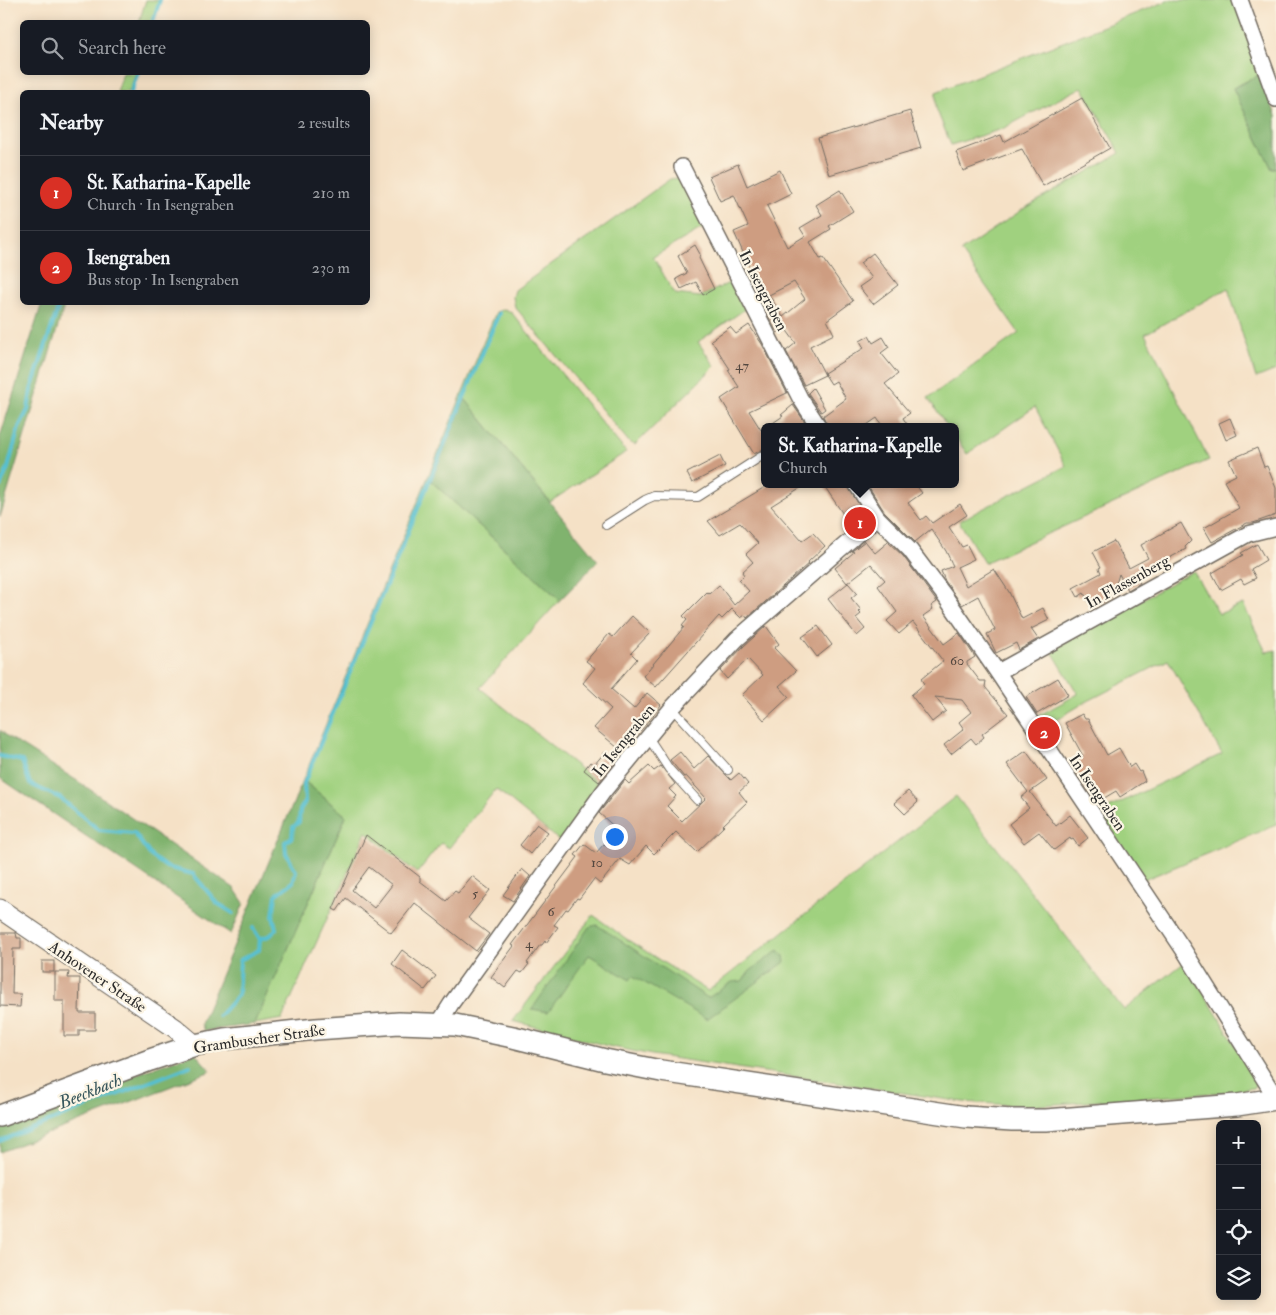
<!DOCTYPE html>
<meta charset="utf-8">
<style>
:root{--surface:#171b24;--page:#20242c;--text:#f1f3f6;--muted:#9ea1a6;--line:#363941;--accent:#d93025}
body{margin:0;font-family:"IM FELL Double Pica",serif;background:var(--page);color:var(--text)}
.controls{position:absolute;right:15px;bottom:15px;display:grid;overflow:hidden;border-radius:8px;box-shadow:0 2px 12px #0003}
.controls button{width:45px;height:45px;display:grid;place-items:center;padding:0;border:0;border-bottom:1px solid var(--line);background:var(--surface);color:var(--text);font:25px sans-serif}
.you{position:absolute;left:614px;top:836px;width:18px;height:18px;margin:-12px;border:4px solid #fff;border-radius:50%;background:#1a73e8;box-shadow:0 0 0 8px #1a73e833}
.badge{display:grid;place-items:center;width:32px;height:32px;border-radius:50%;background:var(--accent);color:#fff;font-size:16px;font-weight:700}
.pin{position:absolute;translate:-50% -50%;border:2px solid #fff;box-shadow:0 1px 5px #0006}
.popup{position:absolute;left:761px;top:423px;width:198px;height:65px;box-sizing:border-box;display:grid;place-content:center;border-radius:8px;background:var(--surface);filter:drop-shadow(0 1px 4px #0005);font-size:16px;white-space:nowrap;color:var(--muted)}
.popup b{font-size:19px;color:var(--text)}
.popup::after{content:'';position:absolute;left:50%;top:100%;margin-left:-10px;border:10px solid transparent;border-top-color:var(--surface)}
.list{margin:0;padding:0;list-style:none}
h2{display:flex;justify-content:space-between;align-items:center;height:65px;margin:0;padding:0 20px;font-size:21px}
h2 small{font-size:16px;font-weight:400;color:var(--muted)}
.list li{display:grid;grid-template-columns:32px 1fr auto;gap:15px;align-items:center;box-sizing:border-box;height:75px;padding:0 20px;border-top:1px solid var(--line)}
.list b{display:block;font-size:19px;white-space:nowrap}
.list p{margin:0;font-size:16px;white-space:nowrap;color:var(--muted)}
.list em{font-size:16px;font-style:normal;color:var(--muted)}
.icon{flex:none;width:28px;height:28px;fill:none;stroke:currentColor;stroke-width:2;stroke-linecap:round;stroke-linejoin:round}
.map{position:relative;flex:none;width:1276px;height:1315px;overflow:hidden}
.search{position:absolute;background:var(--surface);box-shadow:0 2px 12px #0003;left:20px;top:20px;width:350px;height:55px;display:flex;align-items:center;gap:12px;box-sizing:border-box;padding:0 18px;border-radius:8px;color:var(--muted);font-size:19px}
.panel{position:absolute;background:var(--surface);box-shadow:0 2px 12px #0003;left:20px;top:90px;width:350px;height:215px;border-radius:8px}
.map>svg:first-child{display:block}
</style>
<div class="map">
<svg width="1276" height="1315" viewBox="0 0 1276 1315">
<rect width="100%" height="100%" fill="#fcf5e5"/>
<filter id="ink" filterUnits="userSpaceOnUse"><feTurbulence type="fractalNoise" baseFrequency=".02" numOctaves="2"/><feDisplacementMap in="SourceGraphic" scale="10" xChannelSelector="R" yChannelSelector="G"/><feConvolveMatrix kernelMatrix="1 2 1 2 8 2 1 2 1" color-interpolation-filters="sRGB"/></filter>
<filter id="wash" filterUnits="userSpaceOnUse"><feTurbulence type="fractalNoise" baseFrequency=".0096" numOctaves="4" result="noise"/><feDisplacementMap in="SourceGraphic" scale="20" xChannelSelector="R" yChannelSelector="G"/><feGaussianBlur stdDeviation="1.12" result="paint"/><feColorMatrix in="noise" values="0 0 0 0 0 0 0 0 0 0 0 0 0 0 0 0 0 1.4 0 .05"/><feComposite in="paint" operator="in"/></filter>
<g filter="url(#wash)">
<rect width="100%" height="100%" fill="#f5e1c6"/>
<g fill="#a0d17f" stroke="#667e55">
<path d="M146,0H160L153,22H139Z"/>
<path d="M1170,0H1235L1261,74L1233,88L1272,169L1276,167V370L1256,378L1228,288L1145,334L1209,460L984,563L959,521L1066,466L1035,407L967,454L955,436V427H948L928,398L1019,333L961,251L1025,208L1120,153L1082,87L1002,129L951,145L936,108V92Z"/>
<path d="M123,73H136L129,92H117Z"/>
<path d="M677,178L683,181L706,226L653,257L675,294L700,297L733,281L748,307L698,342L715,366L635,445L630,443L515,307L513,297L515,290L670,179Z"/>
<path d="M505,309L511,312L626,452L550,502L465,399L431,481L560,600L480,688L603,787L561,842L496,789L449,848L441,843L417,873L366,832L282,1019L255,1024L346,816L303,780L496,312Z"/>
<path d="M1193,571L1219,614L1243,604L1266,652L1276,650V825L1141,881L1098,813L1222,754L1168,660L1084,703L1041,729L1034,718L1078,694L1051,650Z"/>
<path d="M956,796L1124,1010L1185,962L1255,1077L1256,1084L1253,1088L1228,1092L1029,1106L963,1102L652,1055L608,1046L513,1021L593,915L628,940L708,991Z"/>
</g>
<g fill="#80b36e" stroke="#566f4c">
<path d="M1261,74L1276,116V167L1272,169L1233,88Z"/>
<path d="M42,303H65L0,517V437Z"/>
<path d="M465,399L598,561L560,600L431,481Z"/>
<path d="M0,730L8,737L79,782L234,888L244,903L231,934L0,778Z"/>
<path d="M303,780L346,816L255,1024L204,1031L201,1024Z"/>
<path d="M597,925L708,998L732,982L742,981L750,971L779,950L784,956L785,962L707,1019L633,976L630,980L589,955L548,1012L532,1009L589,927Z"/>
<path d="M195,1053L211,1071L0,1152V1123Z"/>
</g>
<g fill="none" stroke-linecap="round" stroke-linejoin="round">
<g stroke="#55bfd1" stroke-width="4">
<path d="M153,22L160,0"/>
<path d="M131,92L138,72"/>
<path d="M0,487L8,468L19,427L28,410L31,390L60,302"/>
<path d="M0,756L22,761L30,784L60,798L99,830L134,833L151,856L166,867L193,874L217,903L233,913"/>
<path d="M260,939L271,935L276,929L273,916L276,895L293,882L296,871L286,853L285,842L292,837L293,827L299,822L300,810L305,802L304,783L499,313"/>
<path d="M219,1016L238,995L240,960L259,950L260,939L253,928"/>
<path d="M0,1141L190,1066"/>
</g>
</g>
<g id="blocks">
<g fill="#ce9d81" fill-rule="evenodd">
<path d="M1082,98L1110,148L1043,186L1022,149L963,171L956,152L1001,135L1004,142Z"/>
<path d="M910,111L921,148L829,175L818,138Z"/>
<path d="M738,164L747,186L780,170L791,194L767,206L787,247L805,236L800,228L822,215L816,205L840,190L853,211L829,226L831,229L810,242L820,259L823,258L853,301L827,320L834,334L810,346L825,375L804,385L786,351L796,343L785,328L777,333L756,292L760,291L734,232L748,226L734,195L720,201L709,177ZM794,282L805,299L783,317L769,295Z"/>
<path d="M695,245L700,254L699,258L714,289L703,295L696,282L681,289L676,279L687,273L678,256Z"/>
<path d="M873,253L898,285L873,304L859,287L872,278L860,263Z"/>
<path d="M749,325L762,344L787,393L749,411L761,430L765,428V448L754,454L721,399L739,387L728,370L730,369L711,340L730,327L736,334Z"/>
<path d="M869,336L873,343L883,337L889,347L881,353L898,374L885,384L910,413L903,418L909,427H883L877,418L864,427H828L823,416L846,399L836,381L831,384L824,373L864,348L860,341Z"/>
<path d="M813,388L825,409L821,412L808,393Z"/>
<path d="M793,405L805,422L798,427H767L783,416L781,415Z"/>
<path d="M1230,418L1237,435L1226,440L1219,423Z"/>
<path d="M1257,448L1264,467L1267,466L1276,488V515L1253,523H1247L1212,542L1204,528L1239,508L1224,481L1236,475L1229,460Z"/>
<path d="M720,456L725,466L692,483L687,473Z"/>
<path d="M770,484H806L771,506L802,541L813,533L825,546L808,562L809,563L747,618L745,615L741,618L732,609L722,619L719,616L656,687L643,676L684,627L682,626L687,620L683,616L707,592L709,594L719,585L734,605L749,591L739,580L744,575L742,572L753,562L746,554L758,543L740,523L720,535L708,521Z"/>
<path d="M823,484H847L865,515L856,523L854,520L849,523Z"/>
<path d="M867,484H915L922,493L908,503L921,520L926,516L932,523L960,504L967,515L949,527L962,547L967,545L974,559L957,567L966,586L994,569L1009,592L1022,619L1043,608L1049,620L1031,629L1038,639L1019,650L1016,643L996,653L987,634L995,630L978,596L962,605L945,581L941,571L953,566L946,551L931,529L915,542L884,511Z"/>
<path d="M1181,523L1191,541L1185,547L1186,549L1136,576L1140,583L1128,590L1119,574L1112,597L1095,606L1090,605L1084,593L1078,597L1073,588L1101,573L1099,568L1101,567L1093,552L1114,541L1129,568L1148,558L1141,545Z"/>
<path d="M865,541L875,553L888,542L903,556L937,602L931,606L933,609L923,616L944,644L959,633L975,657L967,662V664L980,681H986L985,687L1008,714L982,734L984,737L976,744L971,738L951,754L944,745L964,729L959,722L971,712L962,700L935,697L946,711L932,722L911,695L924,684L921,679L943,661L913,622L899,634L887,621L897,612L878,586L885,580L871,564L847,583L835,568L854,552L852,551Z"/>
<path d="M1257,544L1266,560L1251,569L1256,578L1244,584L1241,579L1221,590L1212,573L1243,555L1241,553Z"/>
<path d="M848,583L857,593L851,598L861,610L859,612L861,614L856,618L865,629L857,636L828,599Z"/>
<path d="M632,616L650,633L631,653L637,659L611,689L634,709L647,693L661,705L640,731L635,727L618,748L594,728L611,709L583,683L595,668L586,661L609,634L613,637Z"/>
<path d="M766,626L779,644L774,648L796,671L779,686L789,697L764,720L742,695L763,675L748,659L727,679L720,671L744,646Z"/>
<path d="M818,626L832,645L817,657L802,637Z"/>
<path d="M1058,678L1068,695L1037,714L1026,697Z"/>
<path d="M1082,714L1085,719H1088L1107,755L1119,748L1130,767L1134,764L1139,772L1141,771L1145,781L1120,797L1116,791L1096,803L1069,763L1083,756L1065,723Z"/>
<path d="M1026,751L1047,780L1030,792L1056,826L1070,815L1088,838L1078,846L1073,839L1071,840L1070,838L1054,850L1039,832L1024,843L1009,824L1029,808L1021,798L1028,792L1007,764Z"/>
<path d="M605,752L616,761L599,782L584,770L590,762L594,765Z"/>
<path d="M680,752L694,769L708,756L731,780L739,773L748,784L739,792L747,802L723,825L724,826L697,852L676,832L654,854L646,846L630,865L620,859L600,884L594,879L579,899L577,898L568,910L566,909L554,925L558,927L546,943L545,941L542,945H540L527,963L529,964L522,973L518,971L505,988L491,977L514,946L512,945L578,857L575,855L584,844L596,853L604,844L606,845L619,831L599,813L625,780L629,784L649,766L654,771L661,766L675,784L669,789L676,796L667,806L682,821L706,798L686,776L684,777L670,760Z"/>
<path d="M908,791L918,802L905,814L894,803Z"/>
<path d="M537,824L548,832L530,854L520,845Z"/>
<path d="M366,835L420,877V881L446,901L455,891L458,893L472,876L490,890L468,918L489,934L476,951L415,903L391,933L346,898L337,911L333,909ZM369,867L392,885L374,908L352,890Z"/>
<path d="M522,869L530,876L513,901L503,895Z"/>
<path d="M0,933H16L17,938H21V949H13L12,994H21L20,1007L0,1006Z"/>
<path d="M402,950L436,976L425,990L392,964Z"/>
<rect x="42" y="961" width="12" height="11"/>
<path d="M55,972H69L68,978H80L79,1013H95V1030H79V1036H64V1001H55Z"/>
</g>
</g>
</g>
<g filter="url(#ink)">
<use href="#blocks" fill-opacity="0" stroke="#726b61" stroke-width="1"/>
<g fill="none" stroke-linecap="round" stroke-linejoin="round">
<defs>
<g id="service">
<path d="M606,525L645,500L654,496L698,497L765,454"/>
<path d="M672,708L728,770"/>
<path d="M648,737L669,769L697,800"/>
</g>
<g id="minor">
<path d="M1240,0L1276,99"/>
<path d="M682,167L800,398L819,427"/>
<path d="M856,484L877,517L910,550L944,595L996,670L1185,952L1276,1098"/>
<path d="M998,672L1248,534L1276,527"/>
<path d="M439,1023L451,1004L603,792L672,708L737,639L877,517"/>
</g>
<path id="tertiary" d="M0,909L175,1028L195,1045"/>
<path id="secondary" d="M0,1116L150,1060L195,1045L224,1039L316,1029L399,1023L455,1025L513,1037L605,1060L661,1071L966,1117L1012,1120H1046L1237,1105L1276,1099"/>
</defs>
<use href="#service" stroke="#726b61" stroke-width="10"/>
<use href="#minor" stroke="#726b61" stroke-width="18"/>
<use href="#tertiary" stroke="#726b61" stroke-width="21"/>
<use href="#secondary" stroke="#726b61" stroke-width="24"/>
<use href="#service" stroke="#fff" stroke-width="8"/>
<use href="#minor" stroke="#fff" stroke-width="15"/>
<use href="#tertiary" stroke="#fff" stroke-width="19"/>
<use href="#secondary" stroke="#fff" stroke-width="21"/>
</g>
</g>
<g text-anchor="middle" stroke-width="4.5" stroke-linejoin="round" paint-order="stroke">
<g font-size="14" fill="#544840">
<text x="742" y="370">47</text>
<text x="957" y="665">60</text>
<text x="597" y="867">10</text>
<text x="475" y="898">5</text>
<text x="551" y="916">6</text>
<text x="529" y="948">4</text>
</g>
<g font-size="16" fill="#2b2b2b" stroke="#fcf5e5">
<text transform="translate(764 290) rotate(63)" y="6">In Isengraben</text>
<text transform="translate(1127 581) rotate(-29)" y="6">In Flassenberg</text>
<text transform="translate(623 740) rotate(-51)" y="6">In Isengraben</text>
<text transform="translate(1098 792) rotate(56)" y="6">In Isengraben</text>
<text transform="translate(98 976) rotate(34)" y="6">Anhovener Straße</text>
<text transform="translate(259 1038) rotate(-8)" y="6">Grambuscher Straße</text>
</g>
<g font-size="18" font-style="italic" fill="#38575d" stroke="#fcf5e5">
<text transform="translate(90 1091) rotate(-22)" y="6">Beeckbach</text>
</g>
</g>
</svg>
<div class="controls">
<button>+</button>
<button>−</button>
<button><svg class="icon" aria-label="locate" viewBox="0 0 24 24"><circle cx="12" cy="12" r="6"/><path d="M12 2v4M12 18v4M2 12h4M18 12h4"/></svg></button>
<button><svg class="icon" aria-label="layers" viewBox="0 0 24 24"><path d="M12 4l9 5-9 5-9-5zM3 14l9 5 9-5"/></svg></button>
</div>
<div class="you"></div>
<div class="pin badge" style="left:860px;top:523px">1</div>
<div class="popup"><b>St. Katharina-Kapelle</b>Church</div>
<div class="pin badge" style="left:1044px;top:733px">2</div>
<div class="search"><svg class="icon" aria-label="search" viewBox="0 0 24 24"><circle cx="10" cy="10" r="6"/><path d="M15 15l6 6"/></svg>Search here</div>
<section class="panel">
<h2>Nearby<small>2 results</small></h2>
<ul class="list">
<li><span class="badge">1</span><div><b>St. Katharina-Kapelle</b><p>Church · In Isengraben</p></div><em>210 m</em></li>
<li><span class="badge">2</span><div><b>Isengraben</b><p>Bus stop · In Isengraben</p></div><em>230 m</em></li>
</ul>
</section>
</div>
